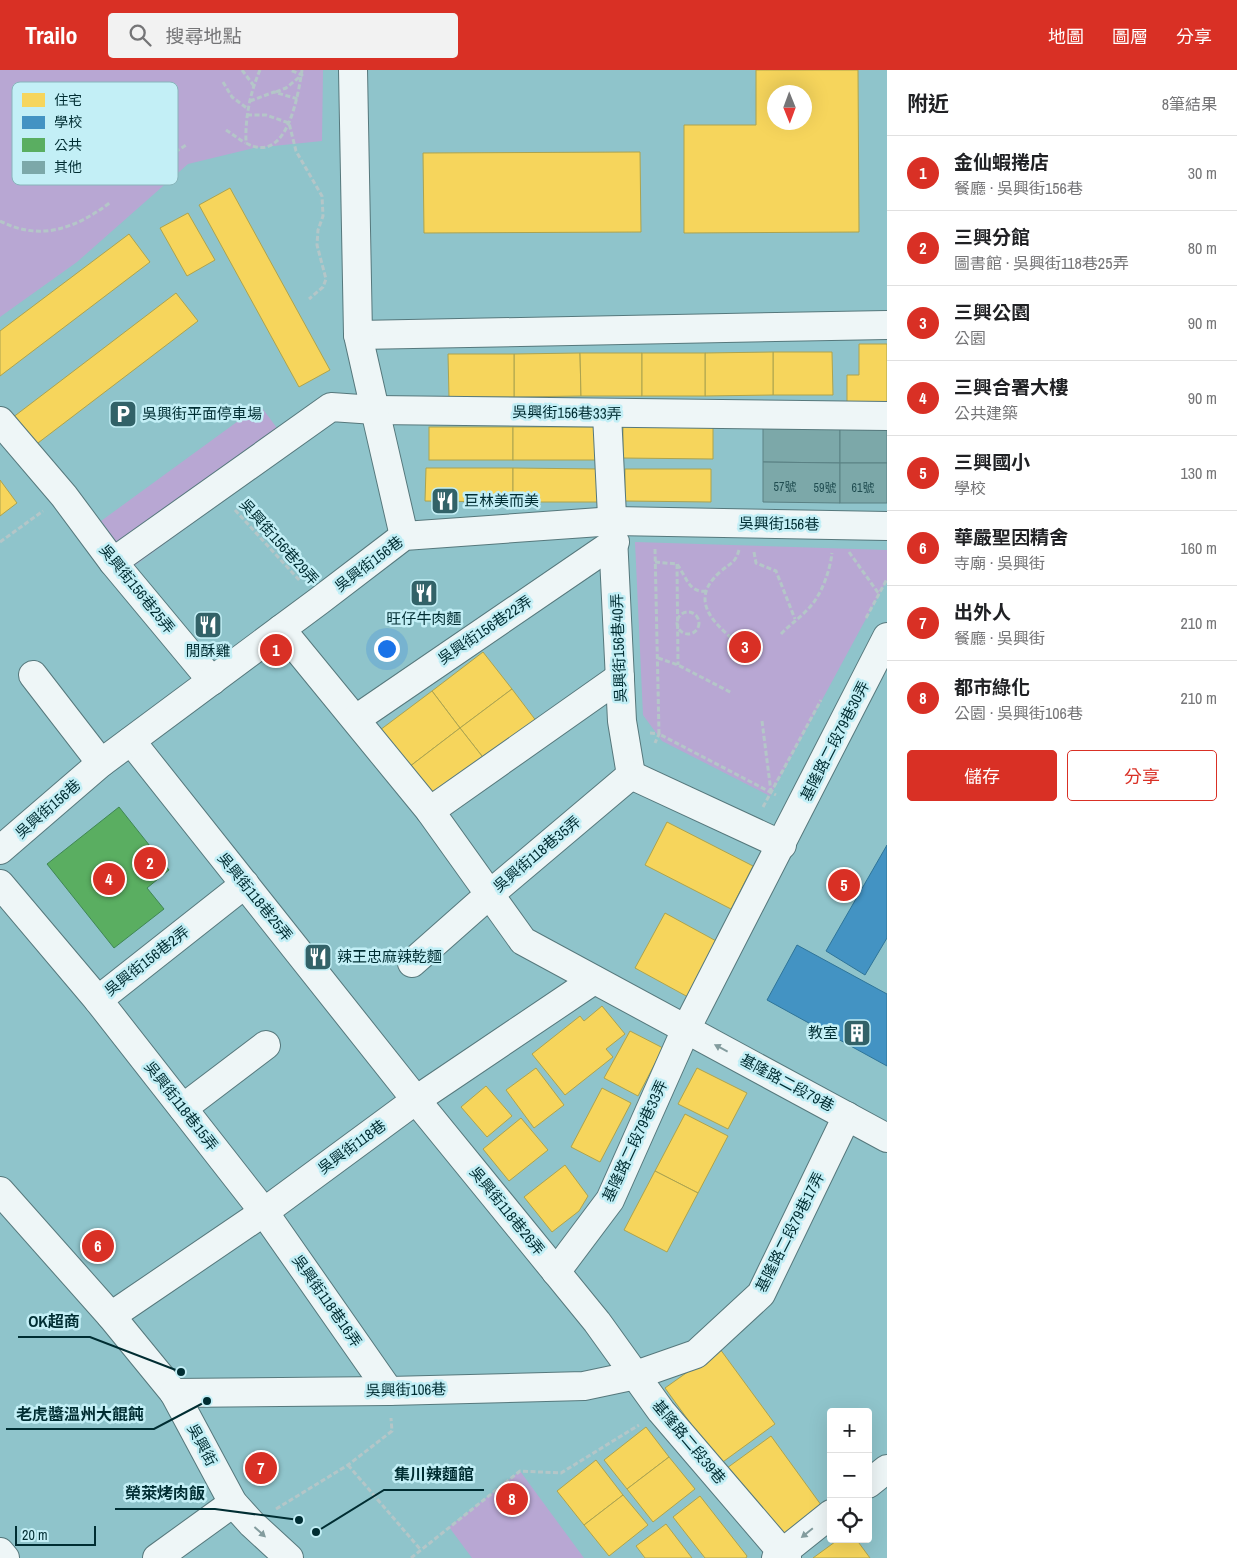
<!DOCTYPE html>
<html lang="zh-TW">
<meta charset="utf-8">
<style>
:root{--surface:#fff;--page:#f2f2f2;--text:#202124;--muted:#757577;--line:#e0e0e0;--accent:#d93025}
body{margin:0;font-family:"Archivo Narrow","Noto Sans TC",sans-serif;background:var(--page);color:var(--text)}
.controls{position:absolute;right:15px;bottom:15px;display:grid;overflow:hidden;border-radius:5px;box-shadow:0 5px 20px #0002}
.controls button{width:45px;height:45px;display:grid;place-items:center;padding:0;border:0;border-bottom:1px solid var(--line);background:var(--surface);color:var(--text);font:25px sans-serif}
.compass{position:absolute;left:767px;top:15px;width:45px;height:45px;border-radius:50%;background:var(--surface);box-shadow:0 5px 20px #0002;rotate:179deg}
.scale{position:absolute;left:15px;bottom:12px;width:81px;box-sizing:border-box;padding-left:5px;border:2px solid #002d32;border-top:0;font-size:14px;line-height:18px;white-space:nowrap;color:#002d32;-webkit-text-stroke:4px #c3eff6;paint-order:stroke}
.you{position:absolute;left:386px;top:578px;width:18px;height:18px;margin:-12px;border:4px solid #fff;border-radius:50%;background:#1a73e8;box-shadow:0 0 0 8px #1a73e833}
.badge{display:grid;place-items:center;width:32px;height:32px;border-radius:50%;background:var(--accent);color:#fff;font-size:16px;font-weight:700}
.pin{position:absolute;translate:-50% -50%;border:2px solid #fff;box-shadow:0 1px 5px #0006}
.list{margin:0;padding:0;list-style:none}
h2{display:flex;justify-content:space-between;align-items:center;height:65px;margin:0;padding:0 20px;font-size:21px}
h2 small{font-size:16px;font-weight:400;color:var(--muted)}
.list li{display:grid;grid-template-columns:32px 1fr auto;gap:15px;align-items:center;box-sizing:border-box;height:75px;padding:0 20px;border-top:1px solid var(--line)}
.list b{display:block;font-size:19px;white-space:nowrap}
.list p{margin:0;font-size:16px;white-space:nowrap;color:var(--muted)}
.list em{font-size:16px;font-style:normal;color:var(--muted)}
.actions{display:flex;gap:10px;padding:15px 20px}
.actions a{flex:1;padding:11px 0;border:1px solid var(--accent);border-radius:5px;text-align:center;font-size:18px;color:var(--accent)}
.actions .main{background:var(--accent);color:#fff}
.icon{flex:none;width:28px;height:28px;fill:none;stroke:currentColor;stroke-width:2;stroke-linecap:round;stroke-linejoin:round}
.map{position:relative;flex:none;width:887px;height:1488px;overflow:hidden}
header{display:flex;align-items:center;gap:30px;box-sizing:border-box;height:70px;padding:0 25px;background:var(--accent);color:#fff}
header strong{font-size:24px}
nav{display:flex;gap:28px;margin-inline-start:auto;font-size:18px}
.search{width:350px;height:45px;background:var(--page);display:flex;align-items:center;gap:12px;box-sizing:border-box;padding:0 18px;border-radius:5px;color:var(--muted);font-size:19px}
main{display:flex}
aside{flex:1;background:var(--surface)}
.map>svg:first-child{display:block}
</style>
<header>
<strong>Trailo</strong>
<div class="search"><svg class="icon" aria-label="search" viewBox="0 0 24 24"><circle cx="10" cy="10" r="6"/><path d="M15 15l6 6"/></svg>搜尋地點</div>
<nav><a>地圖</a><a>圖層</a><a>分享</a></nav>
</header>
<main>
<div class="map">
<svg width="887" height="1488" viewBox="0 0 887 1488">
<rect width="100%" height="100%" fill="#8fc4cb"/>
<g fill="#b8a7d3">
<path d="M0,0H323L322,71L254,78L188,94L77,192L0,247Z"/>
<path d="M260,335L293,380L134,496L101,451Z"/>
<path d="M635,472L887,480V510L770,726L662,671L643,645Z"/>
<path d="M520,1401L584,1488H472L449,1457Z"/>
</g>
<g fill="#f6d55c" stroke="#aca34f" fill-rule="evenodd">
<path d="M756,0H858L859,162L684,163V55H756ZM774,22H804V52H774Z"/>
<path d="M640,82L641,162L424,163L423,83Z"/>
<path d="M230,118L330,300L299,317L199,135Z"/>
<path d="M188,143L215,190L187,206L160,158Z"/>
<path d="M129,164L150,192L0,306V261Z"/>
<path d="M176,223L198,251L34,376L12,348Z"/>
<path d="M859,274H887V335H847V305H859Z"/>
<path d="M773,282H832L833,325H773Z"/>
<path d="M773,282V325L705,326V283Z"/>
<path d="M580,283L581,326L514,327V284Z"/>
<path d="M580,283H642V326H581Z"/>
<rect x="642" y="283" width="63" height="43"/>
<path d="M448,284H514V327H449Z"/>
<path d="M623,354H713V389L623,388Z"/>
<rect x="429" y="357" width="84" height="33"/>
<rect x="513" y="357" width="86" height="33"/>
<path d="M426,398H513V432L425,431Z"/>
<path d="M513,398L600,399V432H513Z"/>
<path d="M625,399H711V432L625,431Z"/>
<path d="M0,410L17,433L0,446Z"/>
<path d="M483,582L512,619L460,658L432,621Z"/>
<path d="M512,619L540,656L489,695L460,658Z"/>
<path d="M432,621L460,658L409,697L380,660Z"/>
<path d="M460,658L489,695L438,734L409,697Z"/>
<path d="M667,752L753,796L731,839L645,795Z"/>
<path d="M665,843L718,872L688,927L635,898Z"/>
<path d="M602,936L625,964L606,979L613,987L565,1025L532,984L580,946L584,951Z"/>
<path d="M630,961L663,978L638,1026L604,1008Z"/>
<path d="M536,998L564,1035L534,1058L506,1020Z"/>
<path d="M697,998L747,1023L728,1059L678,1034Z"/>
<path d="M486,1016L512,1046L487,1067L461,1037Z"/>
<path d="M602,1018L631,1033L600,1092L571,1077Z"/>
<path d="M685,1044L728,1066L698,1123L655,1101Z"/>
<path d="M521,1048L548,1080L509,1111L483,1079Z"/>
<path d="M565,1095L588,1126L579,1141L552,1162L524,1127Z"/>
<path d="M655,1101L698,1123L667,1182L624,1160Z"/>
<path d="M720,1279L775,1354L720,1394L665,1318Z"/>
<path d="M646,1357L669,1387L627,1419L604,1390Z"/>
<path d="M771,1366L824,1439L780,1470L727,1398Z"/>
<path d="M669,1387L695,1419L653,1452L627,1419Z"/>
<path d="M596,1390L623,1425L584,1455L557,1421Z"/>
<path d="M623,1425L648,1455L609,1486L584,1455Z"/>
<path d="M700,1426L747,1486L746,1488H705L673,1447Z"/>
<path d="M666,1454L692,1488H645L636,1476Z"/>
<path d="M839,1469H856L870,1488H813Z"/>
</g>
<g fill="#4393c3" stroke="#2f7498">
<path d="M887,775V868L865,905L826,881Z"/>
<path d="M797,875L887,924V996L767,930Z"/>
</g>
<path fill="#5aae61" stroke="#3f8753" d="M119,737L169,800L147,818L164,839L114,878L47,794Z"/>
<g fill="#7ca8a9" stroke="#5a8184">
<path d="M763,349L840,350V393L763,392Z"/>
<rect x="840" y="350" width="47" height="43"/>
<path d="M763,392L840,393V433L763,432Z"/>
<rect x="840" y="393" width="47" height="40"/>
</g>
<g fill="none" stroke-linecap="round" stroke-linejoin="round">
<defs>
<g id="minor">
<path d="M358,265L887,255"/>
<path d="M607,344L622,651L631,705"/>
<path d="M0,351L64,426L113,492L212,611"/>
<path d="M404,466L375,340L887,346"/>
<path d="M113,492L331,337L375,340L358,265L353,0"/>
<path d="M281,559L430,741L523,871L887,1068"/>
<path d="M33,605L101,693"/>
<path d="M356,649L615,472"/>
<path d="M131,671L416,1030L597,1252L661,1341L787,1488"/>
<path d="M631,705L782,775"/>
<path d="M430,741L620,607"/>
<path d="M0,780L101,693L319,531L404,466L614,451L887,456"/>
<path d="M0,814L98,930L264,1142L389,1321"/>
<path d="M412,893L490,824L631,705"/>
<path d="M98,930L245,814"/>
<path d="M183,1038L266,975"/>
<path d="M0,1121L111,1246L174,1323L233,1433L252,1454L289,1488"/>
<path d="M556,1202L610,1130L686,959L887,567"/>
<path d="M111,1246L264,1142L416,1030L594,910"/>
<path d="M174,1323L389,1321L584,1316L636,1305L696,1284L761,1224L847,1046"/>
<path d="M868,1414L887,1399"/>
<path d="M0,1482L5,1488"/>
<path d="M157,1488L233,1433"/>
<path d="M776,1488L831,1444"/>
</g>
</defs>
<use href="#minor" stroke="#56787c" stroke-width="30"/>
<g stroke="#b4c6c8" stroke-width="3" stroke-dasharray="5 2.5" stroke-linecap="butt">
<path d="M242,0L254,16"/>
<path d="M260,0C250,23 245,48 246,73C287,96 298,26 302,0"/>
<path d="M223,12L232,27L248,39"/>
<path d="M276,22L286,18L302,5L290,0"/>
<path d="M250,31L274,22L298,29"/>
<path d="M247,45H266L289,53L296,81L322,126L323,146L318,160L317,175L326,209L323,217L309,229"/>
<path d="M226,60L245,73"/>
<path d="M133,113L148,100L186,75"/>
<path d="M0,151C41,172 76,158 111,132"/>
<path d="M235,440L300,511"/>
<path d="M0,472L43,441"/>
<path d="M655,479L659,664L776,725"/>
<path d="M739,480C735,494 730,493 720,502C685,533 719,557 743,578"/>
<path d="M754,482L756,493L776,501L795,549"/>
<path d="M849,482L879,524"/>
<path d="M655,492L677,494C686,506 689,524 707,521"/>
<path d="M677,494L678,595"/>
<circle cx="688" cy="553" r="11"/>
<path d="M866,548L887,509"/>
<path d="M781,564C789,555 799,549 807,540C821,527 830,501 832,483"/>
<path d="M658,588L678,595L732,623"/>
<path d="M762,651L771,722"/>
<path d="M650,663L659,664L655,673"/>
<path d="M763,737L821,630"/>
<path d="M348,1395L420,1479"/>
<path d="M276,1439L348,1395L392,1361L391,1348"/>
<path d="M411,1488L520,1401L561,1403L639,1355"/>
</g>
<use href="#minor" stroke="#eef6f7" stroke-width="28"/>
</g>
<defs><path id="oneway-solid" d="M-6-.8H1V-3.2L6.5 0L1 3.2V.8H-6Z" transform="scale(1.25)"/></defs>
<g fill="#839c9e">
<use href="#oneway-solid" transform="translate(721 978) rotate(-152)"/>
<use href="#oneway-solid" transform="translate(260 1462) rotate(42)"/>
<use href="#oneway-solid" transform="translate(807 1463) rotate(141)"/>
</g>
<defs>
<symbol id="parking-square" viewBox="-11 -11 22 22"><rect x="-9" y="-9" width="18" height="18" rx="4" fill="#326268" stroke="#c3eff6"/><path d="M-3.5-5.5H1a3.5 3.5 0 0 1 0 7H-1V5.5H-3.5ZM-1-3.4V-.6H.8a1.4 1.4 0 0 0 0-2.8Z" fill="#fff"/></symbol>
<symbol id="restaurant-square" viewBox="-11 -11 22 22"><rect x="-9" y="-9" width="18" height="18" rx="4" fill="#326268" stroke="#c3eff6"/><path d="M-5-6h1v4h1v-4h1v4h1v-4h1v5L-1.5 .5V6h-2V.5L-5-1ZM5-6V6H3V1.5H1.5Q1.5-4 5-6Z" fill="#fff"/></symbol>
<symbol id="building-square" viewBox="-11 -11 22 22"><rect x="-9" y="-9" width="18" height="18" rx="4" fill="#326268" stroke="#c3eff6"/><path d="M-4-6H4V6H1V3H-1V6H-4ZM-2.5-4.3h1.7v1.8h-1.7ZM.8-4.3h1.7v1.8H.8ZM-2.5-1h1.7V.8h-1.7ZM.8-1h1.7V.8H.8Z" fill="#fff"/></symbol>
</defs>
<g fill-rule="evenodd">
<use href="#parking-square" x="107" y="328" width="32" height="32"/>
<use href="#restaurant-square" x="429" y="415" width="32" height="32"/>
<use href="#restaurant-square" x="408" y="507" width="32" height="32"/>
<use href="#restaurant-square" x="192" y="539" width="32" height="32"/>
<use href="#restaurant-square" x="302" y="871" width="32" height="32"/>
<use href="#building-square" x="841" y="947" width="32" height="32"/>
</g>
<g text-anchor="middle" stroke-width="5" stroke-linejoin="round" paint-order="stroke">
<g font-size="12" fill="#1f4c50">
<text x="785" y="421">57號</text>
<text x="825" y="422">59號</text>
<text x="863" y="422">61號</text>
</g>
<g font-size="15" fill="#002d32" stroke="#c3eff6">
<text transform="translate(567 343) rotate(1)" y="5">吳興街156巷33弄</text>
<text transform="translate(779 454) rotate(1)" y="5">吳興街156巷</text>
<text transform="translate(279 472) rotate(48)" y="5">吳興街156巷29弄</text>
<text transform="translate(369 494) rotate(-37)" y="5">吳興街156巷</text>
<text transform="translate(137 519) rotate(51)" y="5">吳興街156巷25弄</text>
<text transform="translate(485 560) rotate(-34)" y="5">吳興街156巷22弄</text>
<text transform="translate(619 578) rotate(-92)" y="5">吳興街156巷40弄</text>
<text transform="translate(835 671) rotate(-63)" y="5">基隆路二段79巷30弄</text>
<text transform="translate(48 739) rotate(-41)" y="5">吳興街156巷</text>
<text transform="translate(537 784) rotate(-40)" y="5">吳興街118巷35弄</text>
<text transform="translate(255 827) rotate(51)" y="5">吳興街118巷25弄</text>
<text transform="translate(147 891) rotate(-38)" y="5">吳興街156巷2弄</text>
<text transform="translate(787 1013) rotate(28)" y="5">基隆路二段79巷</text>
<text transform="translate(181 1036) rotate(52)" y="5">吳興街118巷15弄</text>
<text transform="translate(635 1071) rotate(-65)" y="5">基隆路二段79巷33弄</text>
<text transform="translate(352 1077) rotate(-36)" y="5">吳興街118巷</text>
<text transform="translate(507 1141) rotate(51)" y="5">吳興街118巷26弄</text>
<text transform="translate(790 1162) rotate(-63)" y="5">基隆路二段79巷17弄</text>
<text transform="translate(327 1231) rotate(55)" y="5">吳興街118巷16弄</text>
<text transform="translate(406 1320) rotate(-1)" y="5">吳興街106巷</text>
<text transform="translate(689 1372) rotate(50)" y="5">基隆路二段39巷</text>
<text transform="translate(202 1375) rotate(62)" y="5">吳興街</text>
</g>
<g font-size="15" fill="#002d32" stroke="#c3eff6" text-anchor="start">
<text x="142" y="349">吳興街平面停車場</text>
<text x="464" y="436">巨林美而美</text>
<text x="424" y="554" text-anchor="middle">旺仔牛肉麵</text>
<text x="208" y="586" text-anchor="middle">閒酥雞</text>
<text x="337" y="892">辣王忠麻辣乾麵</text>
<text x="838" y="968" text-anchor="end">教室</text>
</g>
</g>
<rect x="12" y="12" width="166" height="103" rx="8" fill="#c3eff6" stroke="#88b5bb" stroke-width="1"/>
<rect x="22" y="23" width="23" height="14" fill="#f6d55c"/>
<rect x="22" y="46" width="23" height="13" fill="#4393c3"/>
<rect x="22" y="68" width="23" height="14" fill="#5aae61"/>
<rect x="22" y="91" width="23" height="13" fill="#7ca8a9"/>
<g font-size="14" fill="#002d32">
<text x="54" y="35">住宅</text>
<text x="54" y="57">學校</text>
<text x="54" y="80">公共</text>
<text x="54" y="102">其他</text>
</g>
<path fill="none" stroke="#002d32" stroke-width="2" d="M181 1302L90 1267H18M207 1331L154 1359H6M316 1462L384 1420H484M299 1450L215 1439H115"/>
<g fill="#002d32" stroke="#c3eff6" stroke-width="2">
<circle cx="181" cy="1302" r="5"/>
<circle cx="207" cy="1331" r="5"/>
<circle cx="316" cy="1462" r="5"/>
<circle cx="299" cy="1450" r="5"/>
</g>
<g font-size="16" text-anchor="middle" font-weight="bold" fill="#002d32" stroke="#c3eff6" stroke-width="5" stroke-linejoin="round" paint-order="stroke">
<text x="54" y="1257">OK超商</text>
<text x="80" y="1350">老虎醬溫州大餛飩</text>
<text x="434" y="1410">集川辣麵館</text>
<text x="165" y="1429">榮萊烤肉飯</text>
</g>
</svg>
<div class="controls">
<button>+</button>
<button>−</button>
<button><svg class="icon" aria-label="locate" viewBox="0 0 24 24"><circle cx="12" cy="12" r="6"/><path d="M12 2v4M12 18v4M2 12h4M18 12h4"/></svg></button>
</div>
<svg class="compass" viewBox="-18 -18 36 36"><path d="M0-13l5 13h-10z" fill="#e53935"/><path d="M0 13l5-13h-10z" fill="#757577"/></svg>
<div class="scale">20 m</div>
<div class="you"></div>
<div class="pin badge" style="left:276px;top:580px">1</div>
<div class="pin badge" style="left:150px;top:793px">2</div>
<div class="pin badge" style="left:745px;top:577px">3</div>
<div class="pin badge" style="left:109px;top:809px">4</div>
<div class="pin badge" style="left:844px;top:815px">5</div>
<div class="pin badge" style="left:98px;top:1176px">6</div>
<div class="pin badge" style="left:261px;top:1398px">7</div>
<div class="pin badge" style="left:512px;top:1429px">8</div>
</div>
<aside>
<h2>附近<small>8筆結果</small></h2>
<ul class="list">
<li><span class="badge">1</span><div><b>金仙蝦捲店</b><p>餐廳 · 吳興街156巷</p></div><em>30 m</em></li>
<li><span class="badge">2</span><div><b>三興分館</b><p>圖書館 · 吳興街118巷25弄</p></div><em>80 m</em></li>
<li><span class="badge">3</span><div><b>三興公園</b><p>公園</p></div><em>90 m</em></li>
<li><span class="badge">4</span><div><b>三興合署大樓</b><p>公共建築</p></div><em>90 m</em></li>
<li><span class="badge">5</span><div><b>三興國小</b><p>學校</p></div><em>130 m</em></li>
<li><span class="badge">6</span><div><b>華嚴聖因精舍</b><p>寺廟 · 吳興街</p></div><em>160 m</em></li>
<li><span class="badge">7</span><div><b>出外人</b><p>餐廳 · 吳興街</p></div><em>210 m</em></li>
<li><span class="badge">8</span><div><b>都市綠化</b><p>公園 · 吳興街106巷</p></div><em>210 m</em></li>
</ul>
<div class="actions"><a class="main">儲存</a><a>分享</a></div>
</aside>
</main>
